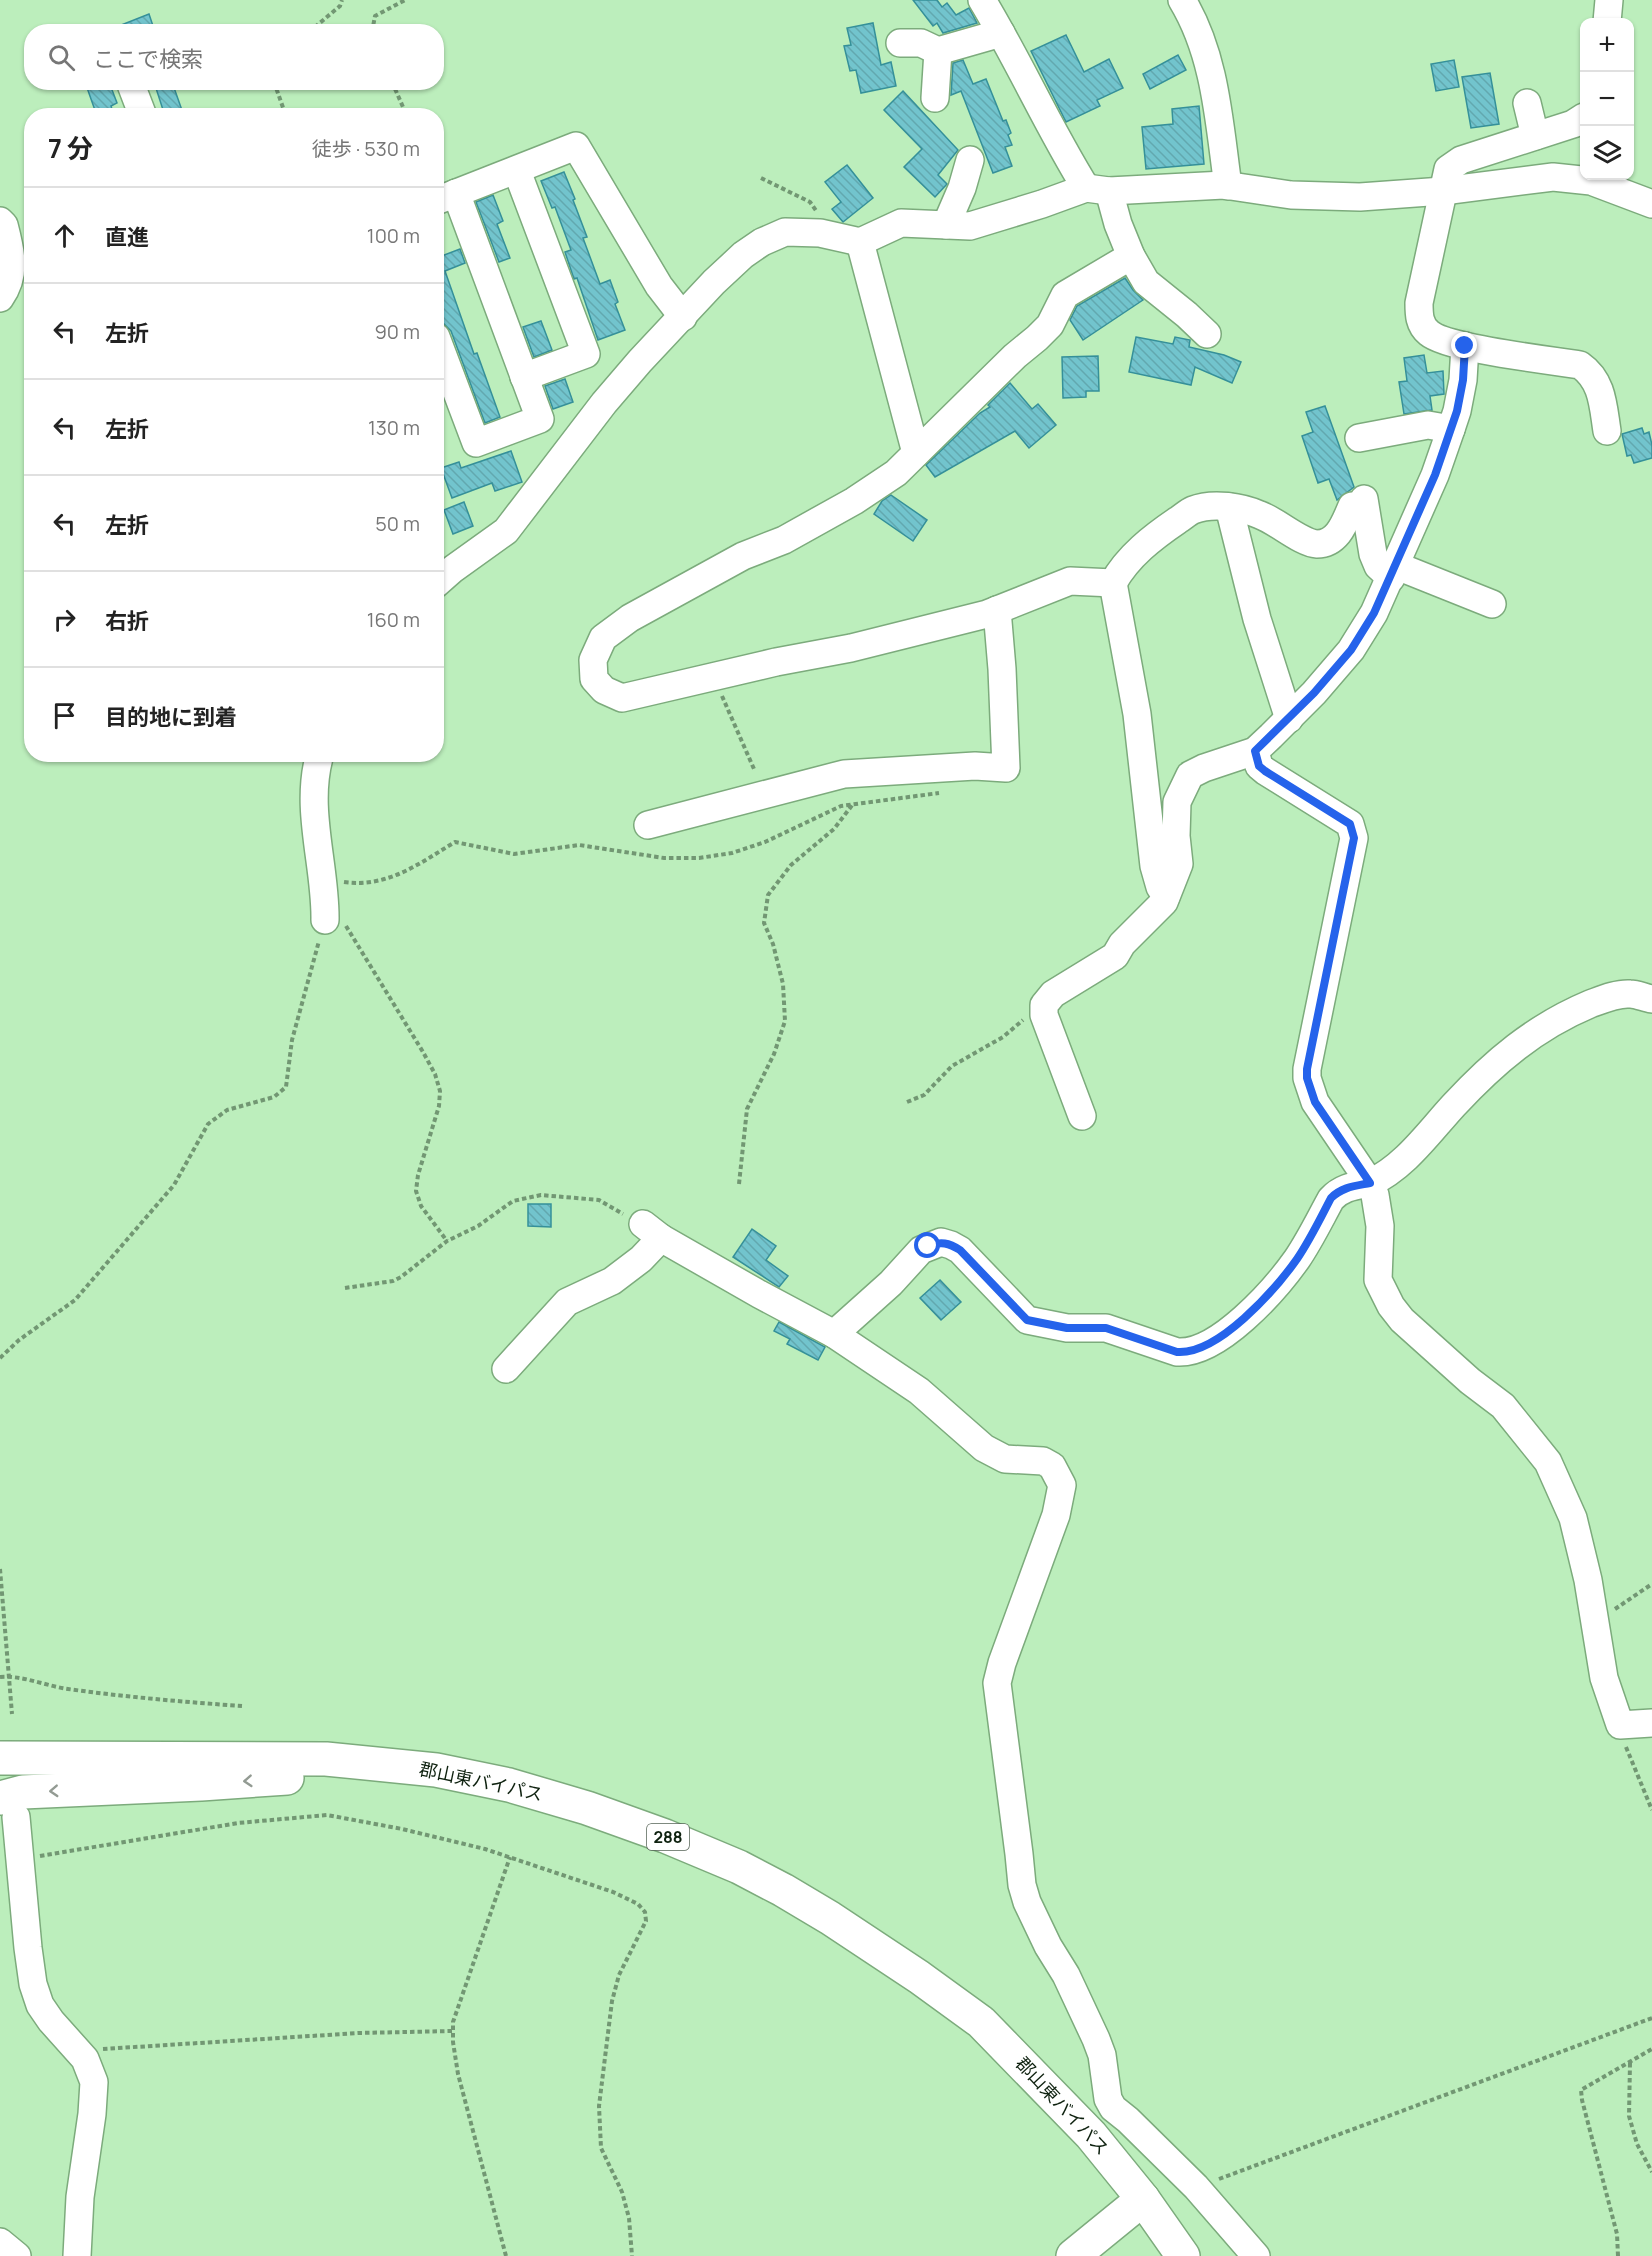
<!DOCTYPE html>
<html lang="ja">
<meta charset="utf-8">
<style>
:root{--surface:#fff;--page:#f2f2f2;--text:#222;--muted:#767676;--line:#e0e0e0}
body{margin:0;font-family:Manrope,"Noto Sans JP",sans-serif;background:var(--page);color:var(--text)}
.controls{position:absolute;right:18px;top:18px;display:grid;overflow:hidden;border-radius:12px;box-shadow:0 2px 4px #0004}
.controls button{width:54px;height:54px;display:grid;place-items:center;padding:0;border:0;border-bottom:2px solid var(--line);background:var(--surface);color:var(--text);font:30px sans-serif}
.stop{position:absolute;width:18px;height:18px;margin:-14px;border:4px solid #2563eb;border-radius:50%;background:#fff}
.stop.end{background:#2563eb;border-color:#fff;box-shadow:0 2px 6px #0008}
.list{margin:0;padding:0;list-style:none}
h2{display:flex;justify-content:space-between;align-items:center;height:78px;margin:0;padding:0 24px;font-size:26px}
h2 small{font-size:20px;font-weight:400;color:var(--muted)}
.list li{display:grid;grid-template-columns:39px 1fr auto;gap:18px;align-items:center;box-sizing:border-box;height:96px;padding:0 24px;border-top:2px solid var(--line)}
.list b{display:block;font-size:22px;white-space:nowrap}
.list em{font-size:20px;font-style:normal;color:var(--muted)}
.icon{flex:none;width:33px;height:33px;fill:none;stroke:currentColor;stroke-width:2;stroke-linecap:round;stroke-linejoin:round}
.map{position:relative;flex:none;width:1652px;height:2256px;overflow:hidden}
.search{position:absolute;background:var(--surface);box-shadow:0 2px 4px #0004;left:24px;top:24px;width:420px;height:66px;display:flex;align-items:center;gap:15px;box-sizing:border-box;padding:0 21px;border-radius:24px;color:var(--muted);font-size:22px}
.panel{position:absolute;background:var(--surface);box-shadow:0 2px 4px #0004;left:24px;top:108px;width:420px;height:654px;border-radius:24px}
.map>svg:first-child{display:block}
</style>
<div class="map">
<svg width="1652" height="2256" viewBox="0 0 1652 2256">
<defs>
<pattern id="building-back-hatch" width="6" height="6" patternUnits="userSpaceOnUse" patternTransform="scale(1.5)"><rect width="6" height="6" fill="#72c4cd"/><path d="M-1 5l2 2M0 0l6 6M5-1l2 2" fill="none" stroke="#62a8af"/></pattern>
</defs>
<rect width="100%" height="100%" fill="#bceebc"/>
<g fill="url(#building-back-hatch)" stroke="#359099" stroke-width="1.5">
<path d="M913,0H937L942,7L947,3L956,15L969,8L977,23L943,33L937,23L933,26Z"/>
<path d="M149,14L155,32H106V31Z"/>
<path d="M873,23L881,65L891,62L896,86L861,93L856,70L850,71L844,46L851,45L847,28Z"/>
<path d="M1066,35L1084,72L1109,59L1123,88L1097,100L1100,106L1066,122L1031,51Z"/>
<path d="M1178,55L1186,70L1150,89L1143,74Z"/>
<path d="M963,60L973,84L986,79L1003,121L1006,120L1011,133L1008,135L1012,145L1005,147L1012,166L993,173L961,91L951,95L953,63Z"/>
<path d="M1454,60L1459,87L1436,91L1431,64Z"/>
<path d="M1490,73L1499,124L1471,128L1462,77Z"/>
<path d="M85,82H109L117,103L111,106L114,116H97Z"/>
<path d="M154,82H172L184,116H165Z"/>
<path d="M903,91L958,150L938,175L947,184L935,197L904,167L922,149L884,110Z"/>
<path d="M1199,106L1204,164L1146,169L1142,127L1173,124L1172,109Z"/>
<path d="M847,165L873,198L843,222L832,209L841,202L825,182Z"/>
<path d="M564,172L575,199L573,200L587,237L583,238L600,284L610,280L618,302L615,304L625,330L598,340L577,278L574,279L565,252L571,250L555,207L552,208L541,181Z"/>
<path d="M493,195L503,221L497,224L510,258L499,262L476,202Z"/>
<path d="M460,249L465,263L445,271L474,354L477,353L500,417L485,423L451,331L443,323L436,305V253L439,257Z"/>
<path d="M1125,278L1133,290L1143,300L1083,340L1070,320L1077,306Z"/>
<path d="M541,321L552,350L534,357L523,327Z"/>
<path d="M1136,337L1173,344L1175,337L1190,340L1189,347L1224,355L1241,362L1232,383L1195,367L1191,385L1129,372Z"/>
<path d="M1424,355L1427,373L1443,371L1444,394L1430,396L1432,410L1404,414L1399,382L1407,381L1404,358Z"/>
<path d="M1098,356L1099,391H1086V397L1063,398L1062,357Z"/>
<path d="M565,379L573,402L553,409L545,386Z"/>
<path d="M1010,383L1032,409L1038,404L1056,425L1029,448L1015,431L935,477L926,465L980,413L990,407L988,405Z"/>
<path d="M1325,406L1354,487L1337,500L1329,479L1318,483L1302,436L1313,432L1306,412Z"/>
<path d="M1642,428L1644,434L1649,432L1652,445V458L1634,463L1631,455L1627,456L1622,434Z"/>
<path d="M511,451L522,482L495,491L492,483L452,498L441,468L459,462L461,468Z"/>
<path d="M891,495L927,520L913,541L874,514L882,501Z"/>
<path d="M464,502L473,526L453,534L444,510Z"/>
<path d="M528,1204H551V1227L528,1226Z"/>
<path d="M752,1229L776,1246L766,1260L788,1276L779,1287L733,1257Z"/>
<path d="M940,1280L961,1302L941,1320L920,1298Z"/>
<path d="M779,1322L825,1347L818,1360L787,1344L790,1339L774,1331Z"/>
</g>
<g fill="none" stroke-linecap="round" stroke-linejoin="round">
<defs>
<g id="minor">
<path d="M982,0C1019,61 1048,127 1086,188"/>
<path d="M1182,0C1216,56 1219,123 1228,186"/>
<path d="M1607,22L1609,0"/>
<path d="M900,43H921L938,51L1001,33"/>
<path d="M130,82L143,116"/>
<path d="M935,98L938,51"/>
<path d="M1527,103L1535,136"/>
<path d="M1584,117L1573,124L1461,160L1448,169L1419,303C1419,314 1419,325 1429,333C1448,349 1550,360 1580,365C1603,381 1603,406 1607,431"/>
<path d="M517,171L586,354L524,377"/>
<path d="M1109,191L1118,224L1131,256L1146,282L1187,315L1207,334"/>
<path d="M436,201L576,146L659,286L683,317"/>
<path d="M0,221L4,225C11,252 17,274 0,298"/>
<path d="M946,225L962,188L970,160"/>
<path d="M860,242L916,453"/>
<path d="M1131,256L1065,295L1050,325L1037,338L1015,356L896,473L854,501L784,540L743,556L630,618L603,638L593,660L594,679L604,690L622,698L776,662L851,648L987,614L1070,581L1113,583C1128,556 1153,537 1178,520C1183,517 1188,512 1193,510C1213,502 1242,507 1260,515C1277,521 1301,543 1317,544C1338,544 1345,522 1352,506"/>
<path d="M436,337L476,443L540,419L456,193"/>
<path d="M1359,438L1428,425L1451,429"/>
<path d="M1364,499L1373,554L1378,566L1391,578"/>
<path d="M1229,507L1257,619L1289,719"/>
<path d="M1397,566L1492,604"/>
<path d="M1113,583L1137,714L1154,866L1160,887L1166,896"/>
<path d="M436,584L453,569L506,531L604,403L640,361L714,282L743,255L762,242L785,232L820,233L860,242L901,223L970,226L1042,204L1086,188L1109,191L1224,185L1291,195L1360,197L1443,191L1553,177L1591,181L1652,204"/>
<path d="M320,754C304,808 326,866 325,920"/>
<path d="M648,825L844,774L975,766L1006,768L1002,669L997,610"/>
<path d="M1652,999C1645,998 1637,994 1630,994C1617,993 1601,1000 1590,1004C1535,1027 1494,1062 1454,1105C1429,1132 1405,1167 1370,1183L1375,1195L1380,1226L1378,1280L1391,1306L1402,1320L1470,1381L1503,1406L1548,1462L1573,1518L1588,1580L1604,1678L1620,1725L1652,1723"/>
<path d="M1082,1116L1044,1015V1005L1053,994L1115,956L1122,944L1164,902L1179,864L1176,836L1177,802L1190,775L1204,768L1255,751L1271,736L1314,693L1351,650L1374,613L1435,475L1451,429L1457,411L1463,380L1465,346"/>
<path d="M643,1224L661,1238L759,1294L834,1334L919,1391L984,1448L1005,1459L1043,1461L1052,1466L1062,1485L1056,1515L1002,1663L997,1683L1019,1854L1022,1885L1027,1902L1048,1946L1066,1975L1096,2039L1102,2055L1108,2099L1113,2108L1128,2120L1196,2187L1256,2256"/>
<path d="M834,1334L891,1283L921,1250L941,1242L951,1245L960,1250L1027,1320L1067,1328H1106L1177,1352C1218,1355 1275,1290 1297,1259C1310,1240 1320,1219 1331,1199C1342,1187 1355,1186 1370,1183L1315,1102L1307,1078V1069L1354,838L1350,824L1265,771L1259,766L1255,751"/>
<path d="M506,1369L567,1302L612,1281L641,1259L661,1238"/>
<path d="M16,1817L28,1948L33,1984L40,2005L51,2021L85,2059L94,2082L92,2114L80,2197L77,2256"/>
<path d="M0,2242L17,2256"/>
</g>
<g id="highway">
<path d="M0,1758L326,1759L436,1770L509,1785L587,1808L665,1836L739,1867L783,1890L830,1918L919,1977L981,2022L1091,2135L1143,2199L1183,2256"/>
<path d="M0,1798L23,1792L201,1784L287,1778"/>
<path d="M1073,2256L1143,2199"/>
</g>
</defs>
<use href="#minor" stroke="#7cab7c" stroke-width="30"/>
<use href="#highway" stroke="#7cab7c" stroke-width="36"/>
<g stroke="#729773" stroke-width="4" stroke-dasharray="4.5 3" stroke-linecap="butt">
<path d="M309,32L340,6L342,0"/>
<path d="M372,32L375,16L405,0"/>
<path d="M274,82L286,116"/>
<path d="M392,82L407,116"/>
<path d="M761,178L810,202L817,212"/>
<path d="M722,696L754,769"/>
<path d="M344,882C388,888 420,863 455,842L514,854L579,845L664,858H699L732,853L765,842L841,806L939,793"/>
<path d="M346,926L423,1052L435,1074L440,1091L439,1106L418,1175L416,1191L421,1206L447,1241"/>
<path d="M907,1102L924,1095L952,1066L1003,1037L1023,1020"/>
<path d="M739,1184L747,1109L774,1054L785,1021L783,984L773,944L764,923L768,895L791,865L834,829L853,804"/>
<path d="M345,1288L393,1281L401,1277L447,1241L478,1226L513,1201L541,1195L599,1200L623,1214"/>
<path d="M0,1358L19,1340L75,1300L174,1185L208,1124L227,1110L274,1097L286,1087L292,1040L319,941"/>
<path d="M0,1569L12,1714"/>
<path d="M1615,1609L1652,1584"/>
<path d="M0,1677C22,1675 46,1686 68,1689C126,1697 183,1702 242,1706"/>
<path d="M1626,1747L1652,1810"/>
<path d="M40,1856L238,1823L327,1815L402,1829L485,1849L613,1892L638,1904L645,1912L646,1921L619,1975L612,2001L599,2106L601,2148L622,2192L629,2218L632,2256"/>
<path d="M103,2049L359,2033L453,2031"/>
<path d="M1630,2063L1629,2116L1637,2144L1652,2172"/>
<path d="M1219,2179L1652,2018"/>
<path d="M506,2256L458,2074L453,2042V2022L510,1857"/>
<path d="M1618,2256L1617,2234L1582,2100L1581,2090L1652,2049"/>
</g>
<use href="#minor" stroke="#fff" stroke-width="27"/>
<use href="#highway" stroke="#fff" stroke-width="33"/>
</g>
<defs><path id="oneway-chevron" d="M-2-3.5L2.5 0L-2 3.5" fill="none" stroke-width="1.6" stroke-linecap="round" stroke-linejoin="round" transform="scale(1.5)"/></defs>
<g stroke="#939b93">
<use href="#oneway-chevron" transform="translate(248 1781) rotate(176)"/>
<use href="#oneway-chevron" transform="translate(54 1791) rotate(177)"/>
</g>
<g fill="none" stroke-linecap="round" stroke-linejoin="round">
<path stroke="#2563eb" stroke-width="8" d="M928,1246C941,1241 949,1243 960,1250L1027,1320L1067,1328H1106L1177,1352C1218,1355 1275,1290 1297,1259C1310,1240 1320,1219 1331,1198C1342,1187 1355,1186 1370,1183L1315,1102L1307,1078V1069L1354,838L1350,824L1265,771L1259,766L1255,751L1314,693L1351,650L1374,613L1435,475L1457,411L1463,380L1465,346"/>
</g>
<g text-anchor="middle" stroke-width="4.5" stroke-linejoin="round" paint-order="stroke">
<rect fill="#fff" stroke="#566457" stroke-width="1.5" x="647" y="1824" width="42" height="26" rx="4.5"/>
<g font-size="16" font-weight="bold" fill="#0e210f">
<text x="668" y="1843">288</text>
</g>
<g font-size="18" fill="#0e210f" stroke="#fff">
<text transform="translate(481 1782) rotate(12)" y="6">郡山東バイパス</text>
<text transform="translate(1062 2106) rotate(47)" y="6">郡山東バイパス</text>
</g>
</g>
</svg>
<div class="controls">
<button>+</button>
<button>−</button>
<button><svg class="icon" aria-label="layers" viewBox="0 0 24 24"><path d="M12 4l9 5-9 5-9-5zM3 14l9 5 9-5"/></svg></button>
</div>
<div class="stop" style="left:928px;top:1246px"></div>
<div class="stop end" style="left:1465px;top:346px"></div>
<div class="search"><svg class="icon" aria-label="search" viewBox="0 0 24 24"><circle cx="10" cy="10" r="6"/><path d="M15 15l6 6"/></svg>ここで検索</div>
<section class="panel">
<h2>7 分<small>徒歩 · 530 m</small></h2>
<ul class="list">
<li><svg class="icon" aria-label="ahead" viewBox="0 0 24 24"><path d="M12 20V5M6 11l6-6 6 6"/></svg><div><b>直進</b></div><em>100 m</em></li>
<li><svg class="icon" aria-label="left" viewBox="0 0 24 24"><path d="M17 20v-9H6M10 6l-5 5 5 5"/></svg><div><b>左折</b></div><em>90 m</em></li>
<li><svg class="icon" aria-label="left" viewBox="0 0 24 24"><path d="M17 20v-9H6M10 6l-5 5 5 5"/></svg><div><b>左折</b></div><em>130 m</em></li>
<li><svg class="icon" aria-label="left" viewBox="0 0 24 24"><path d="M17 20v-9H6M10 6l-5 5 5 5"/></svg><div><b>左折</b></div><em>50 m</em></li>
<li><svg class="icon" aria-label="right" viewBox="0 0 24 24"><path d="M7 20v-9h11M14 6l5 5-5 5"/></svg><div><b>右折</b></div><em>160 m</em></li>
<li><svg class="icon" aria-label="arrive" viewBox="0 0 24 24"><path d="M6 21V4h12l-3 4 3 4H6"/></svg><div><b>目的地に到着</b></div></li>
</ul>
</section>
</div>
